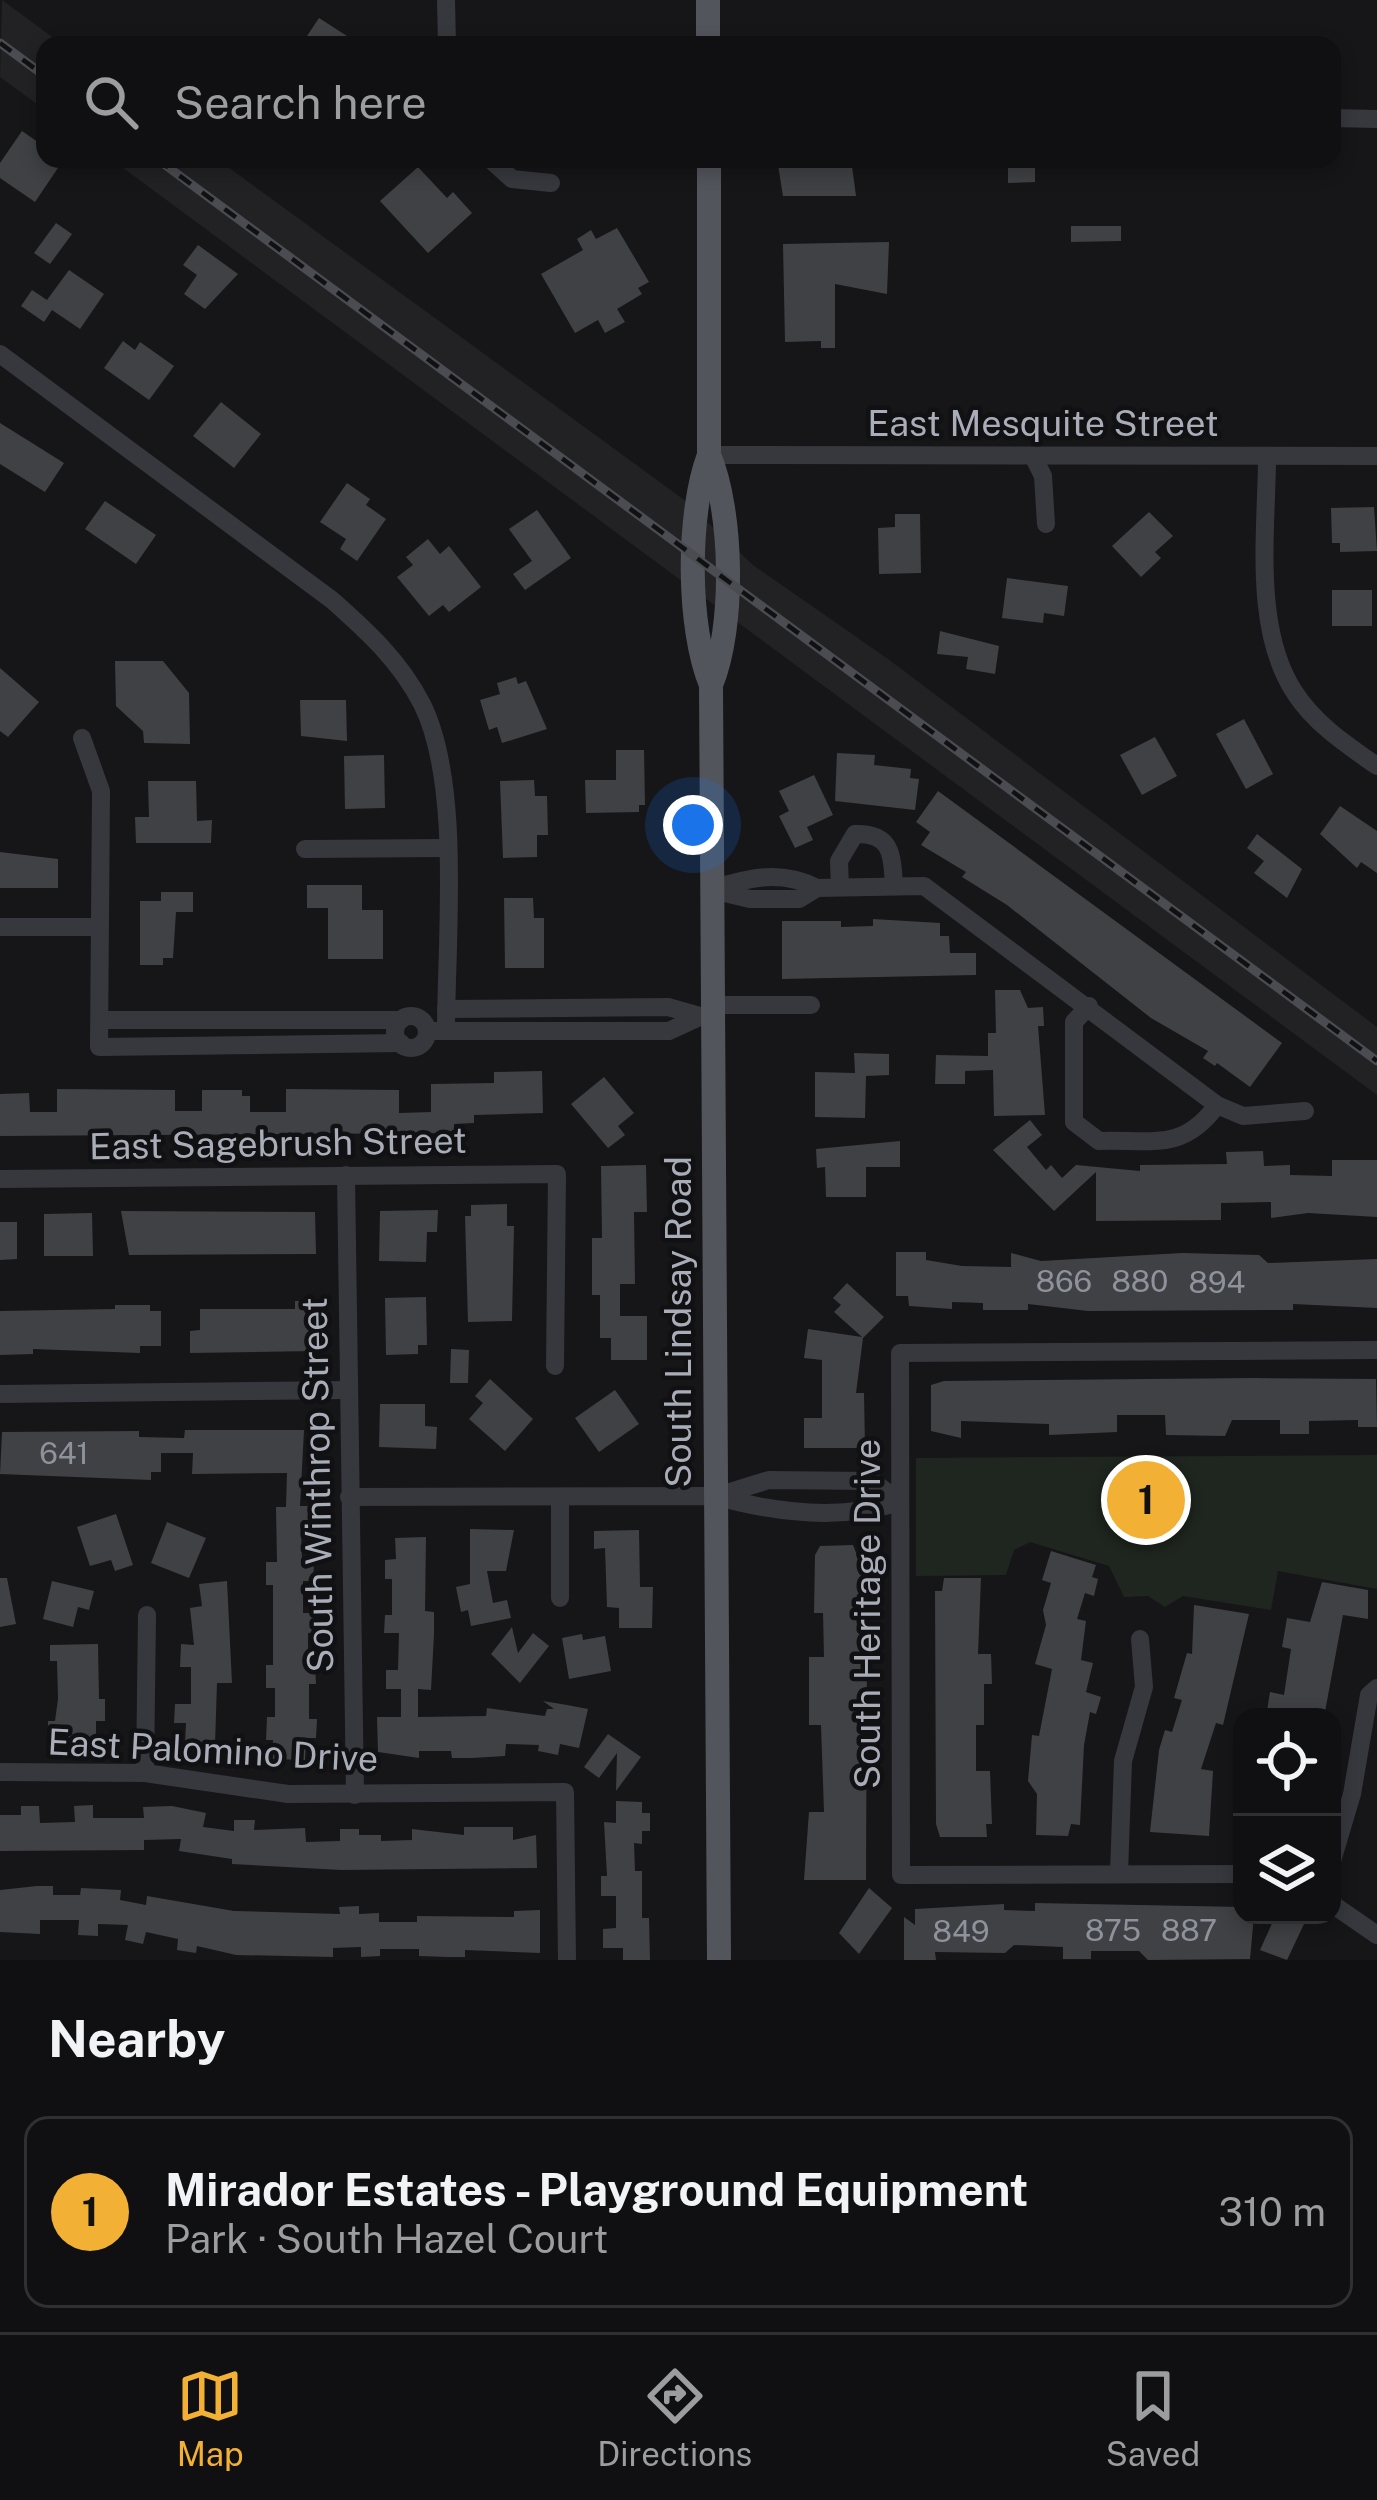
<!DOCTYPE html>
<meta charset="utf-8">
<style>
:root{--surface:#101012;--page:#1e1e20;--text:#f1f3f6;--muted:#9c9d9f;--line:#303032;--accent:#f2b134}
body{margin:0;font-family:"Public Sans",sans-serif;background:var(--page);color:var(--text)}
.controls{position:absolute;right:36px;bottom:36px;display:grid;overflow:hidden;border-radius:24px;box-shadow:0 6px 18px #0003}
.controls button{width:108px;height:108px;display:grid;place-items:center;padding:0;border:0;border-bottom:3px solid var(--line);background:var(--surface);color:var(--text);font:60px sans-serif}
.you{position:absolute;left:693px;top:825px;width:42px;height:42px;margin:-30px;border:9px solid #fff;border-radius:50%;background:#1a73e8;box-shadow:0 0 0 18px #1a73e833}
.badge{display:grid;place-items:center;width:78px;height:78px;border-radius:50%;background:var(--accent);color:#111;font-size:39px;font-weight:700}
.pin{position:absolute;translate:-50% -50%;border:6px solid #fff;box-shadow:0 3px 12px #0006}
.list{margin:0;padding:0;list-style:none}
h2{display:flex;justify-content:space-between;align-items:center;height:156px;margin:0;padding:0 48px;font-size:51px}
h2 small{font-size:39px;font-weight:400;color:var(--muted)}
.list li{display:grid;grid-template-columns:78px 1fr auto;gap:36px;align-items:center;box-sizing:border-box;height:192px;margin:0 24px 24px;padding:0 24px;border:3px solid var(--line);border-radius:24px}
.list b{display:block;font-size:45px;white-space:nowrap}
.list p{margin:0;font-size:39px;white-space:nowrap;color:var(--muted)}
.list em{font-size:39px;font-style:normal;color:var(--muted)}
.icon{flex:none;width:66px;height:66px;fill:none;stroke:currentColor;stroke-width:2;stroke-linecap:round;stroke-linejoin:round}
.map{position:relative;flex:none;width:1377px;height:1960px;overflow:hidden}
.search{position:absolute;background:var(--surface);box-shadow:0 6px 18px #0003;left:36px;right:36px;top:36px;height:132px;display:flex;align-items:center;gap:30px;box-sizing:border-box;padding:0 42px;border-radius:24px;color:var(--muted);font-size:45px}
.sheet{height:372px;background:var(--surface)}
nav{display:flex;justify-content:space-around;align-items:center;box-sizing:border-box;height:168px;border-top:3px solid var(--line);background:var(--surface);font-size:33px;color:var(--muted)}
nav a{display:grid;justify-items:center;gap:6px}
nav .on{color:var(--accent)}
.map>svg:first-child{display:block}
</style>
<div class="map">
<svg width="1377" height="1960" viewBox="0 0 1377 1960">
<rect width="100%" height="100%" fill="#161618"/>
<g fill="#222225">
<path d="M2,0L63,45H45V110L0,77Z"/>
<path d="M111,159H217L683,499L753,565L888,659L1377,1027V1095Z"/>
</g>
<path fill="#1e261f" d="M1377,1455V1589L1278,1571L1271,1610L1183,1596L1165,1607L1148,1596L1124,1597L1109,1566L1030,1542L1014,1550L1006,1575L916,1576V1458Z"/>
<g fill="#404145">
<path d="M319,18L361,45H301Z"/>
<path d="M22,131L45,147V159H64L35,202L0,178V163Z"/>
<path d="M777,159H851L856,196H783Z"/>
<path d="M1008,159H1035V182L1008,183Z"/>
<path d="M418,167L447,198L453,192L472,213L428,253L380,201Z"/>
<path d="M56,223L72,234L50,264L34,253Z"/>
<path d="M1071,226H1121V241L1071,242Z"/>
<path d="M617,228L649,282L638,288L642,294L617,309L625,322L605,333L598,320L575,333L541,274L583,250L577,239L591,230L596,239Z"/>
<path d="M889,242L887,294L835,284V348H821V341L785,342L783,244Z"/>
<path d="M198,245L238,274L205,309L184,294L197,275L183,265Z"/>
<path d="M69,270L104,294L80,329L52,310L44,322L21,306L32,290L47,300Z"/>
<path d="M123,341L135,350L140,342L174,366L149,400L104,368Z"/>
<path d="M221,402L261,434L234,468L193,436Z"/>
<path d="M0,423L64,463L45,492L0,464Z"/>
<path d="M347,483L370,499L366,505L386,519L357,561L340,549L346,539L320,522Z"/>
<path d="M105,501L156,535L136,564L85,529Z"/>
<path d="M1374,507L1377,551L1340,552V543H1332L1331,508Z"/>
<path d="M537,510L571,558L525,590L513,574L532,561L509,529Z"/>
<path d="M1149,512L1173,536L1155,552L1161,558L1141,577L1112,546Z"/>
<path d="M895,514H920L921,573L879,574L878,528L895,527Z"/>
<path d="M428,539L440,554L449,546L481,587L449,612L443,605L429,616L397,577L413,565L406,557Z"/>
<path d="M1007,578L1068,586L1064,616L1044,613L1043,623L1002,618Z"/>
<rect x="1332" y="590" width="40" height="36"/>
<path d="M940,631L999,646L995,674L966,669L968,657L937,654Z"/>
<path d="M115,661H163L189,693L190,744L144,743L143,731L116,706Z"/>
<path d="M0,668L39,702L8,737L0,731Z"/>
<path d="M516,677L518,684L526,681L547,729L502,743L497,727L489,730L480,700L500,694L497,683Z"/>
<path d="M300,700H346L347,741L301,736Z"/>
<path d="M1244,719L1273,774L1246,789L1216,734Z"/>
<path d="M1155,737L1177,776L1142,795L1120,755Z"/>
<path d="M616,750H644L645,805H639V812L586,813L585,780H616Z"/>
<path d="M837,753L875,755L874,765L911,769L910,778L919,779L915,810L835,801Z"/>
<path d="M384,755L385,808L345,809L344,756Z"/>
<path d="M814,775L833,815L807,827L813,840L795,848L779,816L789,811L779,791Z"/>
<path d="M534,780L535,796H547L548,835H537V857L503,858L500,781Z"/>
<path d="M148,781H196L197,821L212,820L211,843H136L135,817H149Z"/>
<path d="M938,791L1282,1043L1250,1087L1217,1063L1215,1066L1203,1058L1208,1051L1151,1018L1007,905L962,877L966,872L921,845L930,832L916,822Z"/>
<path d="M1340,806L1377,831V873L1361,862L1357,868L1320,834Z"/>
<path d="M1257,834L1302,869L1287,898L1254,873L1264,861L1247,848Z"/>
<path d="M0,852L58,859V888H0Z"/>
<path d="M307,885H362V910H383V959H328V908H307Z"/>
<path d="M161,892H193V912H176L173,958H163V965H140V901H161Z"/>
<path d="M504,898H533L534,918H544V968H505Z"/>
<path d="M873,919L940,923V936H949L950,953H976V975L782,979V921H841V927L873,926Z"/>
<path d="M995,990H1020L1028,1008L1043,1007L1044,1026H1038L1045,1115L994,1116L993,1070L965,1071V1084H935L936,1055L988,1056V1033H996Z"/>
<path d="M854,1053L889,1054V1075L866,1076L865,1118L815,1117V1072L855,1073Z"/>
<path d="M542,1071L543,1113L474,1115V1123L454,1124L455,1133L0,1136V1094L29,1093L30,1112H57V1089L175,1090V1111H202V1090H242V1096H250V1112H286V1089L399,1090V1113L431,1112V1084L494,1083V1072Z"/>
<path d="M604,1077L634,1113L618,1126L625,1135L608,1148L571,1104Z"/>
<path d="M1030,1120L1042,1135L1027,1147L1046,1170L1051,1165L1062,1178L1076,1165L1140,1171V1165L1227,1164L1226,1152L1263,1151L1264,1166L1290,1165V1175L1332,1176V1160H1377V1217L1308,1213L1271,1218V1202L1221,1203V1220L1096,1221V1172L1054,1211L993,1150Z"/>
<path d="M900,1141V1167H866V1197H826L825,1167L817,1168L816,1149Z"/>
<path d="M646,1165L647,1212H634L635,1284H620V1316H647V1360H611V1338H600V1295H592V1238H602L601,1166Z"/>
<path d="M507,1204V1226H514L512,1321L468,1322L465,1216H471V1205Z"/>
<path d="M438,1210L437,1232H427L426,1262L379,1261L380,1211Z"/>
<path d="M121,1211L315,1212L316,1254L129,1255Z"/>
<path d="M92,1213L93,1256H44V1214Z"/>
<path d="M0,1222H17V1259L0,1260Z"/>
<path d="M896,1252H926V1260L962,1266L1011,1267V1253L1041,1261L1182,1253L1259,1255L1268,1263L1377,1259V1308L1293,1304V1310L1088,1311L1028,1304V1310H983V1303L952,1302V1309L909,1306L908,1296H896Z"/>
<path d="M847,1283L884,1317L863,1338L856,1393H864L865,1448H804V1418H822V1360L804,1358L808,1329L862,1337L834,1312L841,1305L833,1298Z"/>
<path d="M426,1297L427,1345H418V1354L386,1355L385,1298Z"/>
<path d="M295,1301H315L316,1351L190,1353V1331L200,1330V1309H295Z"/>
<path d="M115,1305H150V1311H161V1346H140V1353L33,1349V1354L0,1355V1311L115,1309Z"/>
<path d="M451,1349L469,1350L468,1383H450Z"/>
<path d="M1254,1378L1376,1379L1377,1427H1358V1420L1309,1421V1434H1280V1420H1232L1225,1436L1166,1435L1165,1415H1117V1432L1049,1435V1424L961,1421V1438L931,1431V1385L944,1381Z"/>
<path d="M490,1379L533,1419L505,1451L469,1419L483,1403L475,1396Z"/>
<path d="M615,1390L639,1424L599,1452L575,1418Z"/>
<path d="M380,1404H425V1426L437,1427L436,1449L379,1447Z"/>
<path d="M185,1430H304L300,1506H314L315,1526H301L302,1562H314L313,1581H303V1613H314V1633H308V1665H315L316,1684H309V1719H317L316,1738H306L305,1760L272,1759L273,1740H266L267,1717H275V1688H266V1665H273V1585H266V1562H277L276,1507H286L287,1473L192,1474L193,1453H161V1472H151V1480L0,1474L2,1432L139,1431V1437L184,1438Z"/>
<path d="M116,1514L133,1565L115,1571L111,1560L90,1566L77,1527Z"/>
<path d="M167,1522L206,1538L189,1578L151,1563Z"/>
<path d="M470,1529L514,1530L506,1571H487L493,1603L507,1600L511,1618L471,1626L468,1610L461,1612L456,1587L470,1584Z"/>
<path d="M639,1530L640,1587H653L652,1628H619V1608L607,1607L605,1548L594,1549V1531Z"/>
<path d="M426,1537L425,1611L434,1612V1634L431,1690L418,1689V1717L486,1716L487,1708L545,1716L547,1709H554L543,1701L567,1705L588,1709L579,1748L560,1744L558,1755L538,1751L539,1745L506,1744L505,1756L472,1758H452L451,1751H419V1758L378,1752L377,1717H401V1689H386V1670H398L399,1633H384L385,1615H392V1579H385V1560L396,1559L395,1538Z"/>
<path d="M853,1545L858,1558H865L860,1633H867L866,1880H804L809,1812H824L821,1725H809V1657H824L823,1613H814L815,1555L820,1546Z"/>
<path d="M1051,1551L1096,1565L1092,1577L1098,1579L1094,1596L1085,1593L1077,1619L1086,1621L1081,1660L1093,1663L1086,1692L1101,1697L1096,1714L1090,1712L1084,1745L1080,1825L1071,1824L1068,1836L1036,1835L1037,1794L1028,1781L1032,1735L1039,1736L1052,1669L1035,1664L1046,1625L1043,1610L1051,1583L1042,1580Z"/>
<path d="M0,1578H7L16,1624L0,1627Z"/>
<path d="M944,1578H981L978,1654H991L992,1684H984V1725H976V1771H990L992,1824H986L987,1837H940L936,1824L935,1591H942Z"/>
<path d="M52,1581L94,1591L89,1610L78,1607L73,1627L43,1619Z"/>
<path d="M227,1581L232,1683H217L215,1745L185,1744L186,1723H174L175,1704H191V1667H180L181,1644L194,1645L190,1608L202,1606L199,1584Z"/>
<path d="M1322,1582L1368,1590V1619L1343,1615L1324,1717H1266L1270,1692L1284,1695L1291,1649L1282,1647L1287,1618L1310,1622Z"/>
<path d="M1194,1605L1249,1614L1223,1725L1216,1723L1201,1769L1213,1771L1209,1836L1150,1832L1159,1750L1165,1730L1172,1732L1182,1700L1174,1698L1187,1653L1192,1654Z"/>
<path d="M512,1627L518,1653L533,1633L549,1646L520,1683L491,1654Z"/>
<path d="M582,1634L583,1640L605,1636L611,1671L569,1679L562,1638Z"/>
<path d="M98,1644L99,1699H105V1721H96V1739H48V1721H55L58,1699L57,1661H50V1645Z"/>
<path d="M608,1734L641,1757L616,1791L617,1753L599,1778L584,1767Z"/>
<path d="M616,1801L642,1802V1813H650V1831H642V1844L634,1843L635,1871H642V1918H649L650,1960H623V1948H603V1929L616,1928V1896H601V1876H607L604,1822L616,1823Z"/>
<path d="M93,1805V1818H144L143,1807L172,1806L206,1813L203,1827L234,1831V1820H255L254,1830L305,1828L306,1842L340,1841V1829H359V1835H381V1841L412,1840V1829L464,1835V1827H513V1840L536,1835L537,1868L341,1870L232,1864V1859L179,1851L181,1839L144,1840V1850L0,1851V1815H21V1806H39L40,1823L75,1822L74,1806Z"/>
<path d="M37,1886H53V1895H80L81,1888L121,1890L120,1900L146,1905L147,1896L234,1911L340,1914L339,1907L359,1906V1914L379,1913V1922H417V1916L514,1917V1911L540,1910V1953L465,1950V1957H447L419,1956V1949H380V1956L361,1957V1947L333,1948V1957L236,1955L197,1946L196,1953L177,1950L178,1939L146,1932L143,1944L125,1940L128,1925L98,1924V1936L78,1935L79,1920H40V1934L0,1932V1890Z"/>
<path d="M869,1888L892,1908L859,1954L839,1933Z"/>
<path d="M1035,1903L1242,1907V1915H1254L1250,1959L1148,1960L1139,1951H1091V1959H1063V1947L1014,1945L1005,1953L935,1952L936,1960H904V1917L915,1925V1909L1004,1904V1910L1035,1911Z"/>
<path d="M1290,1918L1304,1924L1287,1960L1260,1950L1274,1919L1288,1924Z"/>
</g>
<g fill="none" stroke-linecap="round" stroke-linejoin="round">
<g stroke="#37383d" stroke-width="18">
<path d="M446,0L447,45"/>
<path d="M1332,118L1377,119"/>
<path d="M490,159L512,179L551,183"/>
<path d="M0,354L332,600C367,631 400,661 422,704C462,784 446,940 446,1031"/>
<path d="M709,455L1377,456"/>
<path d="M1267,456C1267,529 1252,628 1295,693C1315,724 1347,745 1377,766"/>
<path d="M1034,458L1043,476L1046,524"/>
<path d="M82,738L101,791L99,1047L401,1043"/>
<path d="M305,849L445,848"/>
<path d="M840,887L839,861L855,834C892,833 892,854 894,886"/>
<path d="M713,889C750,877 782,870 817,888"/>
<path d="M712,890L750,899H799L817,888L924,886L1217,1105L1243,1116L1305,1111"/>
<path d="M0,927H99"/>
<path d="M713,1005H811"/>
<path d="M1089,1006L1074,1022V1122L1099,1141C1153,1139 1183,1152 1217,1105"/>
<path d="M446,1009L668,1007L703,1017"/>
<circle cx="411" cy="1032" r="16"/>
<path d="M100,1020H401"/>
<path d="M427,1031H669L697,1018"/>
<path d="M346,1175L355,1795"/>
<path d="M0,1179L557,1174L555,1366"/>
<path d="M0,1394L348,1390"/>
<path d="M720,1495L769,1480L872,1481L900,1502"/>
<path d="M349,1497L715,1496C775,1513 840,1521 900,1502"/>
<path d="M560,1497V1598"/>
<path d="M0,1772L145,1773L288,1794L565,1792L567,1960"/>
<path d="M145,1773L147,1615"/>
<path d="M1332,1861L1352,1794L1369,1695L1377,1688"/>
<path d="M1119,1873L1123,1761L1144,1687L1140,1639"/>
<path d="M1242,1874L901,1875L900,1353L1377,1350"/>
<path d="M1332,1904L1377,1935"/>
</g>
<g stroke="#53555c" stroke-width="24">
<path d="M708,0V45"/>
<path d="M709,159V455C687,513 687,627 711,685L719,1960"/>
<path d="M709,455C733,512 735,627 711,685"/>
</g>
<defs>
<g id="rail">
<path d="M0,43L45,76"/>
<path d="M157,159L1377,1061"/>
</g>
</defs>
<use href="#rail" stroke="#4a4c52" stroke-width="9"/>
<use href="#rail" stroke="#111113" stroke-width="4.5" stroke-dasharray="14" stroke-linecap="butt"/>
</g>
<g text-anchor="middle" stroke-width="9" stroke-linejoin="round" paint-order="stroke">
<g font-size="30" fill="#8e929b">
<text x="1064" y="1292">866</text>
<text x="1140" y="1292">880</text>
<text x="1217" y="1293">894</text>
<text x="64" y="1464">641</text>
<text x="1113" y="1941">875</text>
<text x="1189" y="1941">887</text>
<text x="961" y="1942">849</text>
</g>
<g font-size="36" fill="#a8adb8" stroke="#111113">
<text x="1043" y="436">East Mesquite Street</text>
<text transform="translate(278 1143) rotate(-1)" y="13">East Sagebrush Street</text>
<text transform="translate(678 1322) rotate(-90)" y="13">South Lindsay Road</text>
<text transform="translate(317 1485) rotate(-91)" y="13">South Winthrop Street</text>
<text transform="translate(867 1614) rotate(-90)" y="13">South Heritage Drive</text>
<text transform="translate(213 1750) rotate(3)" y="13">East Palomino Drive</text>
</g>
</g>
</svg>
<div class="controls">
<button><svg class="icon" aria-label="locate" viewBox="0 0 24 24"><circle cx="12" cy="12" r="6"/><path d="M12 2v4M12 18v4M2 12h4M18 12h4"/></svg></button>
<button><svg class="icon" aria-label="layers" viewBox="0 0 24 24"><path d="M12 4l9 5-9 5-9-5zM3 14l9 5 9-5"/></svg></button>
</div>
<div class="you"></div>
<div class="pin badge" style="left:1146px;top:1500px">1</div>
<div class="search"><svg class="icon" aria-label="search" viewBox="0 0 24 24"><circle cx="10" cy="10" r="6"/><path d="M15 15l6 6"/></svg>Search here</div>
</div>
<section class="sheet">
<h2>Nearby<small></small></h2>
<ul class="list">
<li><span class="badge">1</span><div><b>Mirador Estates - Playground Equipment</b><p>Park · South Hazel Court</p></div><em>310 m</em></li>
</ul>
</section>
<nav>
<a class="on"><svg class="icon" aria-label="map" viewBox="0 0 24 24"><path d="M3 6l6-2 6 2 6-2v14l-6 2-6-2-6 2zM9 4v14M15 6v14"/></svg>Map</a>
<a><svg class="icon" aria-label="directions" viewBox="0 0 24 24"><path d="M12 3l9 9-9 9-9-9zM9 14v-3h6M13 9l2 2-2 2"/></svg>Directions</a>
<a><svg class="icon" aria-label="saved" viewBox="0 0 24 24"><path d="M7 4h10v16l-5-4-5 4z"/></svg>Saved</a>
</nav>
